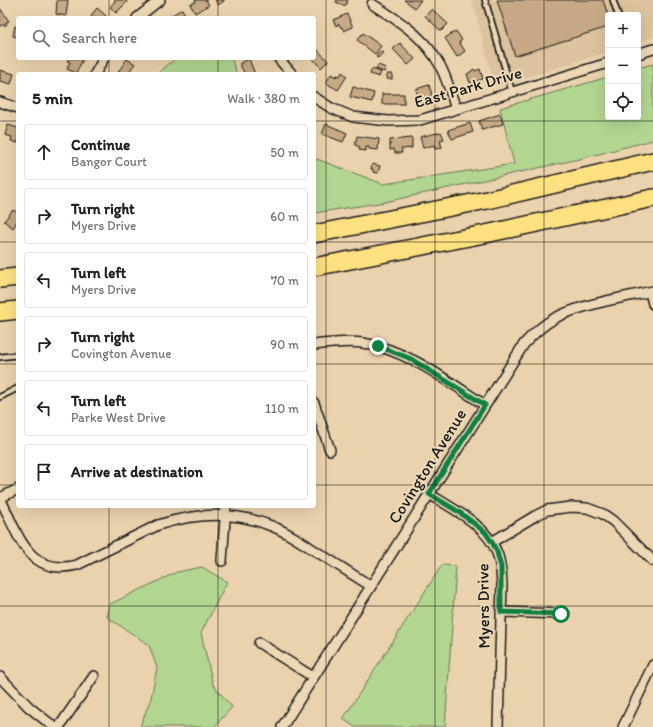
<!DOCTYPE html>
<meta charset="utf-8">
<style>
:root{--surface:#fff;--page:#f2f2f2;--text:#202124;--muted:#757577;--line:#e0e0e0}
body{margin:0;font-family:Itim,sans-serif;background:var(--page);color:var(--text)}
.controls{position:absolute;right:12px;top:12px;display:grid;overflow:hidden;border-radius:4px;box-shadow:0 4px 16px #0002}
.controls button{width:36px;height:36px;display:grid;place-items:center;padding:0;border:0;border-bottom:1px solid var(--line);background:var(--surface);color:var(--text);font:20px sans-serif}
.stop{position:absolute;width:12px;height:12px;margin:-9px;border:3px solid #0b8043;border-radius:50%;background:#fff}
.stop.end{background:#0b8043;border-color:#fff;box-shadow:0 1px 4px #0008}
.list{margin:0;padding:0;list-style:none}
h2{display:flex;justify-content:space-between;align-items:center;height:52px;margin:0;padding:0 16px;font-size:17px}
h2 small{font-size:13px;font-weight:400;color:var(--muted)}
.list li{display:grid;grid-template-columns:26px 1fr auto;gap:12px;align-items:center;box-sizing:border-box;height:56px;margin:0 8px 8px;padding:0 8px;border:1px solid var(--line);border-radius:4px}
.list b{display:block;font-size:15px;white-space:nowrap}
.list p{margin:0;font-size:13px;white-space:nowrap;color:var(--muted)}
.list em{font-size:13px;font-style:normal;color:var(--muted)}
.icon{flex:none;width:22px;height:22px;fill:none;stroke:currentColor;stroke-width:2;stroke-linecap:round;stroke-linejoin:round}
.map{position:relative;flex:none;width:653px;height:727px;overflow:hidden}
.search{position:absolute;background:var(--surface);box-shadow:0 4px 16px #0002;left:16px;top:16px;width:300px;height:44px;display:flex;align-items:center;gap:10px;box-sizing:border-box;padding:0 14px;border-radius:4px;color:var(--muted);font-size:15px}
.panel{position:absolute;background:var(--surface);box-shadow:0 4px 16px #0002;left:16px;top:72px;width:300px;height:436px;border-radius:4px}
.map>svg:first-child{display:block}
</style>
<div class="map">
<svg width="653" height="727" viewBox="0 0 653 727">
<rect width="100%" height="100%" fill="#ead2ad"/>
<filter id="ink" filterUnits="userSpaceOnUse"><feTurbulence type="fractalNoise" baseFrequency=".025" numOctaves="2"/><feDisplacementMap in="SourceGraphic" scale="8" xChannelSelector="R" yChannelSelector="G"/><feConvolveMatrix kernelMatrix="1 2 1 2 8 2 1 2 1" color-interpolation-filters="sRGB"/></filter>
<g filter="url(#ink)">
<path fill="#dcc39e" d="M472,0H653V38L638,42V15H608V52L495,87Z"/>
<g fill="#b2d590" stroke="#677856">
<path d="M176,58H231L237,74H157Z"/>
<path d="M653,64V140L579,159L385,202L314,213V158L383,184L514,164L500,108L608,77V117H638V68Z"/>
<path d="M442,565L456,566L445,727H355L343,719Z"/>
<path d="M202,567L227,582L201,633L213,685L232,707L214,727H140L151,698L157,668L149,645L107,617L110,604L177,572Z"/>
</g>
<g fill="#c7aa85" stroke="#1c1c1c">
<path d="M57,0H68L66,16L56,14Z"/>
<path d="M114,0H125L127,2L116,13L110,7L115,1Z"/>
<path d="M195,0H206L209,5L195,13L190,4L196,2Z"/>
<path d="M215,0H224V1L218,5Z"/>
<path d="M337,0H348L345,6L336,2Z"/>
<path d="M404,0H421L415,8Z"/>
<path d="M497,0H603L608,15V27L515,56Z"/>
<path d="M0,8L9,21L6,22L7,24L5,26L4,24L1,26L0,25Z"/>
<path d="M97,8L104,14L108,18H93L91,16Z"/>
<path d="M182,9L187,18H169V17Z"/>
<path d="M432,9L448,24L441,31L425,16Z"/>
<path d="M347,14L353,27L344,31L342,27L341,28L339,24L336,26L333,20Z"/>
<path d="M15,26L18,27V37L13,36Z"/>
<path d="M456,31L462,40L459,42L465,51L457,57L445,38Z"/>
<path d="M363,33L381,46L375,54L357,40Z"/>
<path d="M400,43L415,59L408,65L393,49Z"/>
<path d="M314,46L328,61L321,68L312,58H314Z"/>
<path d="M380,51L383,53L378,58L376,57Z"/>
<path d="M69,58L83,59L76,73L67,69L70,62L67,61Z"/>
<path d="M127,59L135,64L130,70L136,74H121L118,72Z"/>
<path d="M249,59L255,74H245L240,65V63Z"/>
<path d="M378,65L386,68L384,72L376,69Z"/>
<path d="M372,69L381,72L379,77L370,74Z"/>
<path d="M474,69L475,71L480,69L483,79L470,83L467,74L471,72V71Z"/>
<path d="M0,70L14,74L11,84L0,81Z"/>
<path d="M342,72L347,76L338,90L326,83L331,74L336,77L337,75L340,76Z"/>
<rect x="387" y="74" width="5" height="5"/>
<path d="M429,85L432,95L419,100L416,89Z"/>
<path d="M353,87L374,93L372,102L350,97Z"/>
<rect x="382" y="94" width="22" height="10"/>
<path d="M500,114L503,124L482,130L479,121Z"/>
<path d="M470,123L473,132L452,139L448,130Z"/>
<path d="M326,124L347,133L343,142L322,134Z"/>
<path d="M8,125L18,128V143L11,141L12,137L5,135Z"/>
<path d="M441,132L444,139L440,140L442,148L435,149L434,145L423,148L420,137Z"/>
<path d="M357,136L379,139L378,150L369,149V147H366V151L359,150L360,147L355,145Z"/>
<path d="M412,138V148L401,149L402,153H395L394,149L390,150V140Z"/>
<path d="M372,164L380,166L378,173L373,172V169H371Z"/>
<path d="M13,210L18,213V220L13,228L4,221Z"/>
</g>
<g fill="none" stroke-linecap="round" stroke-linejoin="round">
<defs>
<g id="service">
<path d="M485,0L512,92"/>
<path d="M613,0L618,15"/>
<path d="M0,357L18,355"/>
<path d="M0,397L18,388"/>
</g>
<g id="minor">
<path d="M372,4C396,19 419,33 435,57C446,73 450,92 456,109"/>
<path d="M137,18L160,0"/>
<path d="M638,54L653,49"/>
<path d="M279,59L292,74"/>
<path d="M95,74L104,58"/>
<path d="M314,97L331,108L353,117L388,121L420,120L608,63"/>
<path d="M0,102L18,108"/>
<path d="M650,292L653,304"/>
<path d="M314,345C330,343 347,341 363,343C408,350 447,381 485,405"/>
<path d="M314,403L330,450"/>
<path d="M429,494C452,508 488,526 497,553C501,563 501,573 502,583L498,727"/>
<path d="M0,498C18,534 28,577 77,565L158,525C193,514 231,511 266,524C284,530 300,541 317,552C335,563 353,575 371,586"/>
<path d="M0,498L18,489"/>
<path d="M492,542L535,516L547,510L571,507L587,508L603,514L613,521L653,561"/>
<path d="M222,561L226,506"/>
<path d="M501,612L561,614"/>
<path d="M259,643L313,677"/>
<path d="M0,677L29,707L54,727"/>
<path d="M59,727L94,676"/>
<path d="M282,727L524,344C533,334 543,325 555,318C582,304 622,298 653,291"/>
<path d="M623,727L653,665"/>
</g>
<g id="motorway">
<path d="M314,234L487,200L653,161"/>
<path d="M314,267L490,233L653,198"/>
<path d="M0,279L18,277"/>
<path d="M0,312L18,310"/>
</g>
</defs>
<use href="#service" stroke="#1c1c1c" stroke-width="8"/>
<use href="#minor" stroke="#1c1c1c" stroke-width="12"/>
<use href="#motorway" stroke="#1c1c1c" stroke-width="20"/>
<use href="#service" stroke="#ecd8b6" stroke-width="4.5"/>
<use href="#minor" stroke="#ecd8b6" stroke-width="9"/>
<use href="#motorway" stroke="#fde080" stroke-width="17"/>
</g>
</g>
<g fill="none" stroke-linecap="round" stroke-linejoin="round" filter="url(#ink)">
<path stroke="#0b8043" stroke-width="5" d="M378,346L409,358L485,405L429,494L459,512L485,532L492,542L497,552L501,567V612L561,614"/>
</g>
<path fill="none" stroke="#1c1c1c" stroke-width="1" stroke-opacity="0.55" d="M109,0V18M218,0V18M326,0V727M435,0V727M544,0V727M109,58V74M218,58V74M0,121H18M314,121H653M0,242H18M314,242H653M0,364H18M314,364H653M0,485H18M314,485H653M109,506V727M218,506V727M0,606H653"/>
<g text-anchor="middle" stroke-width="4" stroke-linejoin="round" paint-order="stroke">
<g font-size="17" fill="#1c1c1c" stroke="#ecd8b6">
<text transform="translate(468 87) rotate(-16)" y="6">East Park Drive</text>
<text transform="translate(427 466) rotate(-58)" y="6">Covington Avenue</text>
<text transform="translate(483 606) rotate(-91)" y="6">Myers Drive</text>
</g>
</g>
</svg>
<div class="controls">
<button>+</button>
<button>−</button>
<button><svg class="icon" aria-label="locate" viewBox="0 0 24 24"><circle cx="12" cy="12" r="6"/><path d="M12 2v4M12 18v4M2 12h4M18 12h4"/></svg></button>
</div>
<div class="stop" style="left:561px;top:614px"></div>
<div class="stop end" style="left:378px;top:346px"></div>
<div class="search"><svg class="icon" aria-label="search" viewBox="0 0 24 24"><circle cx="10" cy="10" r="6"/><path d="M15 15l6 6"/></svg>Search here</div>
<section class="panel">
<h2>5 min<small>Walk · 380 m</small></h2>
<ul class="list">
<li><svg class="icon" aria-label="ahead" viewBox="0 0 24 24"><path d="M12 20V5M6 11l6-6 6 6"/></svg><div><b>Continue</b><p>Bangor Court</p></div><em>50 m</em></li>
<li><svg class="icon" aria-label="right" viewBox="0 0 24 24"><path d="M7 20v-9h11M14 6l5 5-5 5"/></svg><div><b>Turn right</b><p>Myers Drive</p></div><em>60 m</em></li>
<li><svg class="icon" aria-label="left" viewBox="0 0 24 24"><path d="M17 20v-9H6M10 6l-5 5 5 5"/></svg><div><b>Turn left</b><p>Myers Drive</p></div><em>70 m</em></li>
<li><svg class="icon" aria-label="right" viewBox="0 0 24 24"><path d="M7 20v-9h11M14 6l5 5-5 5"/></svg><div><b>Turn right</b><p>Covington Avenue</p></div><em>90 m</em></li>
<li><svg class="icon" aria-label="left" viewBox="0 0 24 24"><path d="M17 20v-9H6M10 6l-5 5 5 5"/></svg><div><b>Turn left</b><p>Parke West Drive</p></div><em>110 m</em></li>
<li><svg class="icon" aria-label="arrive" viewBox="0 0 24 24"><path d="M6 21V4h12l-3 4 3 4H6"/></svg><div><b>Arrive at destination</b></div></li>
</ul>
</section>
</div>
